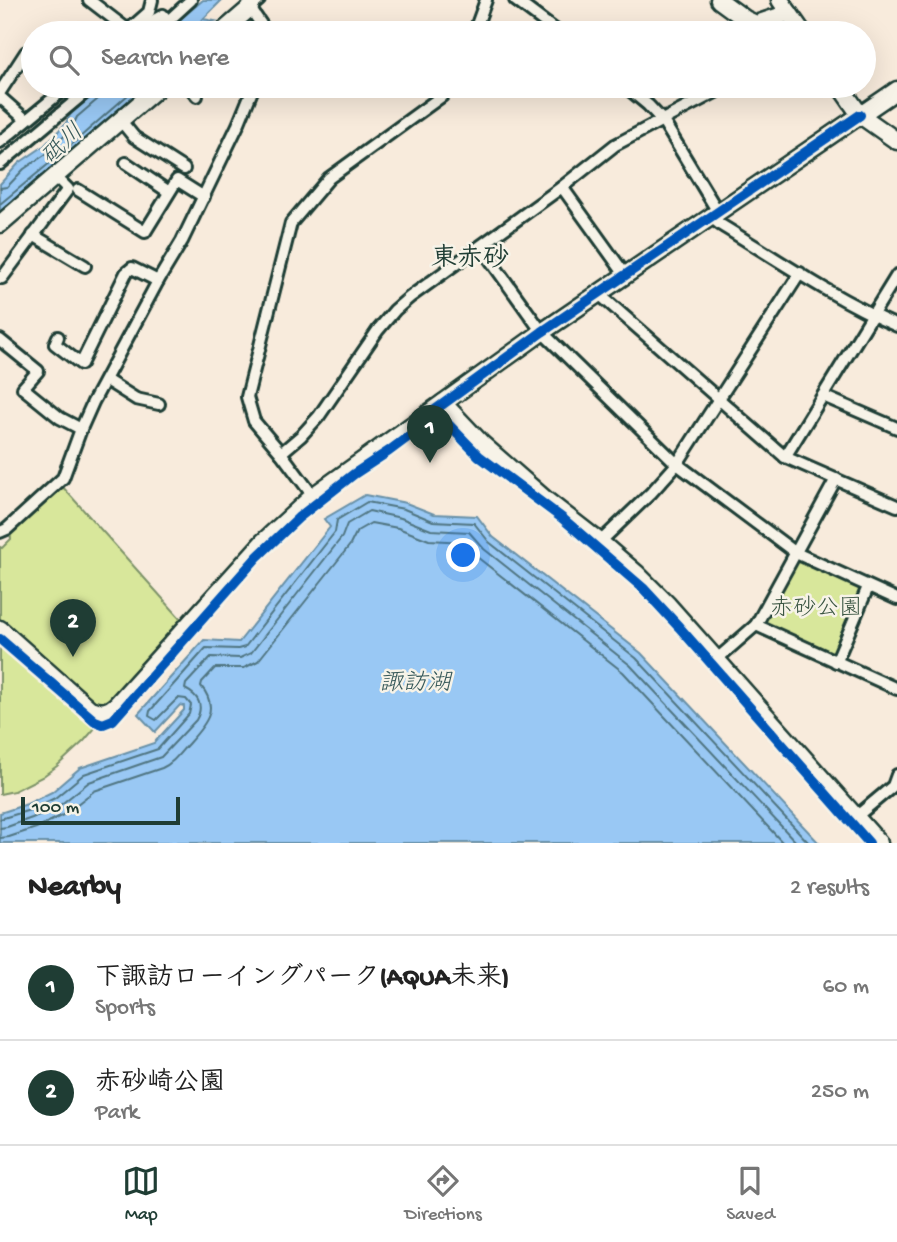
<!DOCTYPE html>
<meta charset="utf-8">
<style>
:root{--surface:#fff;--page:#f2f2f2;--text:#222;--muted:#767676;--line:#e0e0e0;--accent:#1f3d34}
body{margin:0;font-family:"Gochi Hand","Klee One",sans-serif;background:var(--page);color:var(--text)}
.scale{position:absolute;left:21px;bottom:18px;width:159px;box-sizing:border-box;padding-left:7px;border:4px solid #1f3d34;border-top:0;font-size:19px;line-height:24px;white-space:nowrap;color:#1f3d34;-webkit-text-stroke:5px #f7f3e8;paint-order:stroke}
.you{position:absolute;left:464px;top:556px;width:24px;height:24px;margin:-18px;border:5px solid #fff;border-radius:50%;background:#1a73e8;box-shadow:0 0 0 10px #1a73e833}
.badge{display:grid;place-items:center;width:46px;height:46px;border-radius:50%;background:var(--accent);color:#fff;font-size:23px;font-weight:700}
.pin{position:absolute;translate:-50% -58px;filter:drop-shadow(0 2px 4px #0008)}
.pin::after{content:'';position:absolute;top:37px;width:24px;height:21px;background:inherit;clip-path:polygon(0 0,100% 0,50% 100%)}
.list{margin:0;padding:0;list-style:none}
h2{display:flex;justify-content:space-between;align-items:center;height:91px;margin:0;padding:0 28px;font-size:30px}
h2 small{font-size:23px;font-weight:400;color:var(--muted)}
.list li{display:grid;grid-template-columns:46px 1fr auto;gap:21px;align-items:center;box-sizing:border-box;height:105px;padding:0 28px;border-top:2px solid var(--line)}
.list b{display:block;font-size:26px;white-space:nowrap}
.list p{margin:0;font-size:23px;white-space:nowrap;color:var(--muted)}
.list em{font-size:23px;font-style:normal;color:var(--muted)}
.icon{flex:none;width:38px;height:38px;fill:none;stroke:currentColor;stroke-width:2;stroke-linecap:round;stroke-linejoin:round}
.map{position:relative;flex:none;width:897px;height:843px;overflow:hidden}
.search{position:absolute;background:var(--surface);box-shadow:0 7px 28px #0002;left:21px;right:21px;top:21px;height:77px;display:flex;align-items:center;gap:18px;box-sizing:border-box;padding:0 24px;border-radius:38px;color:var(--muted);font-size:26px}
.sheet{height:301px;background:var(--surface)}
nav{display:flex;justify-content:space-around;align-items:center;box-sizing:border-box;height:98px;border-top:2px solid var(--line);background:var(--surface);font-size:19px;color:var(--muted)}
nav a{display:grid;justify-items:center;gap:4px}
nav .on{color:var(--accent)}
.map>svg:first-child{display:block}
</style>
<div class="map">
<svg width="897" height="843" viewBox="0 0 897 843">
<rect width="100%" height="100%" fill="#f8ebdc"/>
<filter id="ink" filterUnits="userSpaceOnUse"><feTurbulence type="fractalNoise" baseFrequency=".0143" numOctaves="2"/><feDisplacementMap in="SourceGraphic" scale="14" xChannelSelector="R" yChannelSelector="G"/><feConvolveMatrix kernelMatrix="1 2 1 2 8 2 1 2 1" color-interpolation-filters="sRGB"/></filter>
<g filter="url(#ink)">
<g fill="#d8e79b" stroke="#7c9268" stroke-width="2">
<path d="M61,485L181,619L112,696L96,727L84,741L57,766L42,777L14,791L0,794V547L2,548L11,539L10,530Z"/>
<path d="M802,558L865,587L834,655L766,626L764,620L796,561Z"/>
</g>
<g fill="#99c8f4" stroke="#6890a7" stroke-width="2">
<path d="M203,0H222L203,19L215,21C204,25 192,26 183,33H164Z"/>
<path d="M103,86H149L17,201L0,213V184L19,163L44,146L66,123L71,113Z"/>
<path d="M365,495L406,503L434,514L477,516L493,537L641,653L819,843H0V813L27,804L52,792L80,768L154,743L184,710V706L180,705L155,732L138,714L204,640L239,642L330,527L324,519Z"/>
</g>
<g fill="none" stroke-linecap="round" stroke-linejoin="round">
<g stroke="#507581" stroke-width="2">
<path d="M0,188L7,187L24,169L49,152L72,128L77,117L105,93L107,86"/>
<path d="M0,204L62,153L138,86"/>
<path d="M0,819L30,810L55,798L84,774L158,749L189,714L191,705L186,699L178,698L156,720L149,716L150,711L206,648L238,649L245,647L335,532L337,520L367,502L404,509L433,521L474,523L489,542L636,658L809,843"/>
<path d="M0,828L7,827L32,818L59,806L89,782L161,757L196,720C204,706 199,696 185,689L186,684L211,657L240,658L251,653L342,537L347,524L369,511L401,518L431,530L469,532L484,549L630,665L797,843"/>
<path d="M0,838L9,837L36,828L63,815L94,791L162,768C173,763 179,754 187,745C204,726 221,710 201,686L202,682L215,668H244L258,661L350,545L357,531L371,523L398,528L429,540L464,542L477,557L623,672L783,843"/>
</g>
<defs>
<g id="street">
<path d="M89,0L132,33"/>
<path d="M259,0L250,8L267,33"/>
<path d="M515,0L559,33"/>
<path d="M132,27L149,12L152,0"/>
<path d="M132,33L163,15L169,22"/>
<path d="M155,33L191,0"/>
<path d="M474,33L486,0"/>
<path d="M189,86L197,96"/>
<path d="M625,86L648,105L663,121L718,212"/>
<path d="M0,92L26,52L33,58"/>
<path d="M0,97L26,120"/>
<path d="M121,121L134,137L184,169"/>
<path d="M0,142L68,86"/>
<path d="M126,163L169,192"/>
<path d="M0,164L93,86"/>
<path d="M562,187L626,276"/>
<path d="M78,190L145,232L177,180L204,197"/>
<path d="M711,217L721,225C778,260 835,299 897,326"/>
<path d="M33,235L85,266"/>
<path d="M481,247L542,332L677,464L796,553L897,599"/>
<path d="M0,277L2,278L68,189L55,176"/>
<path d="M599,294L785,457L897,506"/>
<path d="M58,337L55,344L81,364L126,273L132,268L158,281"/>
<path d="M0,340L38,371L23,388L60,418L81,429"/>
<path d="M106,380L136,399L159,404"/>
<path d="M823,396L897,428"/>
<path d="M281,453L301,436L319,416L378,330L395,310L410,297L562,187L615,145L727,86"/>
<path d="M785,457L897,275"/>
<path d="M836,479L756,625L897,689"/>
<path d="M313,496L281,453L254,421L247,397L291,223L329,178L442,96L450,86"/>
<path d="M0,532L7,529L63,478L81,429L93,402L158,281L182,241L238,125L254,86"/>
<path d="M600,542L651,493L677,464L800,273"/>
<path d="M717,659L756,625"/>
<path d="M836,662L868,587"/>
<path d="M857,816L893,786L897,775"/>
</g>
<g id="secondary">
<path d="M719,0L745,19L756,24L789,13"/>
<path d="M780,0L803,33"/>
<path d="M221,33L250,8"/>
<path d="M840,86L860,115L897,141"/>
<path d="M0,224L160,86"/>
<path d="M443,403L482,444L546,500L600,542L636,573L668,605L879,843"/>
<path d="M0,629L90,709C101,713 107,713 116,705L263,542L313,496L542,332L897,90"/>
</g>
</defs>
<use href="#street" stroke="#1f3d34" stroke-width="16"/>
<use href="#secondary" stroke="#1f3d34" stroke-width="21"/>
<use href="#street" stroke="#f7f3e8" stroke-width="10"/>
<use href="#secondary" stroke="#f7f3e8" stroke-width="16"/>
<defs>
<g id="cycleway">
<path d="M417,423L542,332L860,115"/>
<path d="M0,639L95,721L103,724L113,720L258,556L298,518L354,474L389,451L428,422L447,423L479,456L562,518L643,588L679,627L869,843"/>
</g>
</defs>
<use href="#cycleway" stroke="#f7f3e8" stroke-width="15"/>
<use href="#cycleway" stroke="#0057b8" stroke-width="10"/>
</g>
</g>
<g text-anchor="middle" stroke-width="5" stroke-linejoin="round" paint-order="stroke">
<g font-size="23" fill="#3b5643" stroke="#f7f3e8">
<text x="816" y="614">赤砂公園</text>
</g>
<g font-size="24" font-style="italic" fill="#37595a" stroke="#f7f3e8">
<text transform="translate(61 143) rotate(-43)" y="8">砥川</text>
<text x="415" y="689">諏訪湖</text>
</g>
<g font-size="26" font-weight="bold" fill="#1f3d34" stroke="#f7f3e8">
<text x="470" y="265">東赤砂</text>
</g>
</g>
</svg>
<div class="scale">100 m</div>
<div class="you"></div>
<div class="pin badge" style="left:430px;top:463px">1</div>
<div class="pin badge" style="left:73px;top:657px">2</div>
<div class="search"><svg class="icon" aria-label="search" viewBox="0 0 24 24"><circle cx="10" cy="10" r="6"/><path d="M15 15l6 6"/></svg>Search here</div>
</div>
<section class="sheet">
<h2>Nearby<small>2 results</small></h2>
<ul class="list">
<li><span class="badge">1</span><div><b>下諏訪ローイングパーク(AQUA未来)</b><p>Sports</p></div><em>60 m</em></li>
<li><span class="badge">2</span><div><b>赤砂崎公園</b><p>Park</p></div><em>250 m</em></li>
</ul>
</section>
<nav>
<a class="on"><svg class="icon" aria-label="map" viewBox="0 0 24 24"><path d="M3 6l6-2 6 2 6-2v14l-6 2-6-2-6 2zM9 4v14M15 6v14"/></svg>Map</a>
<a><svg class="icon" aria-label="directions" viewBox="0 0 24 24"><path d="M12 3l9 9-9 9-9-9zM9 14v-3h6M13 9l2 2-2 2"/></svg>Directions</a>
<a><svg class="icon" aria-label="saved" viewBox="0 0 24 24"><path d="M7 4h10v16l-5-4-5 4z"/></svg>Saved</a>
</nav>
